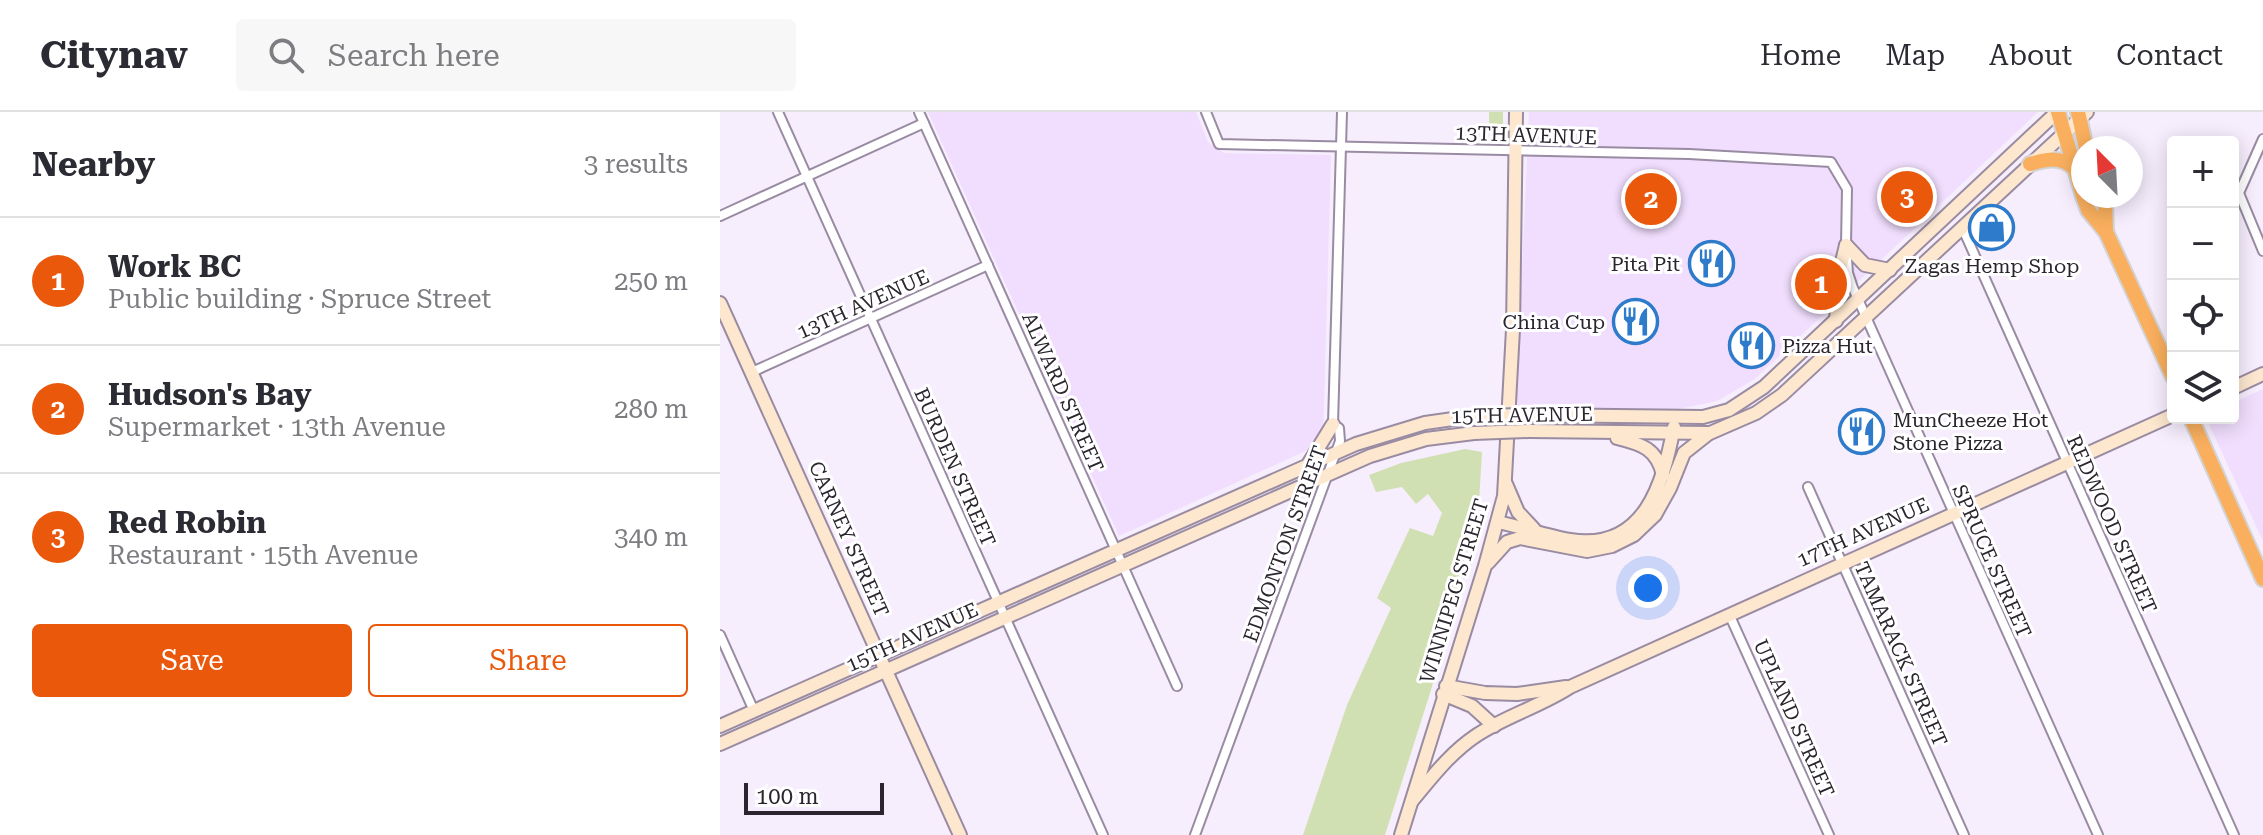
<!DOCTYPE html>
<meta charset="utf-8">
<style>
:root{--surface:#fff;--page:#f7f7f7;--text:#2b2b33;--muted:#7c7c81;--line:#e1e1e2;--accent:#ea580c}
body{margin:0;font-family:"Roboto Serif",serif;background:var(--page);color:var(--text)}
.controls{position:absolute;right:24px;top:24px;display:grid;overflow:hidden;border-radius:8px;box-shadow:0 4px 20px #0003}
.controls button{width:72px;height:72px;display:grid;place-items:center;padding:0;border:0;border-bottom:2px solid var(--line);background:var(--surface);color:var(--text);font:40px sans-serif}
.compass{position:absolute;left:1351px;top:24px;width:72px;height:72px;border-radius:50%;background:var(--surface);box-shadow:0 4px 20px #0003;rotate:336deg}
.scale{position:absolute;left:24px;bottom:20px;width:140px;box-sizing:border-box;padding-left:8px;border:4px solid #2a252e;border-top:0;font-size:22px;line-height:28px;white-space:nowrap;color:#2a252e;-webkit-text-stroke:6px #fff;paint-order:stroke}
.you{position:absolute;left:928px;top:476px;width:28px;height:28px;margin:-20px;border:6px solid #fff;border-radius:50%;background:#1a73e8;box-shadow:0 0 0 12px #1a73e833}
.badge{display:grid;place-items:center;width:52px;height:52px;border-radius:50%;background:var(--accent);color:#fff;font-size:26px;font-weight:700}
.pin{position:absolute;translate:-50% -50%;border:4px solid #fff;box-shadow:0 2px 8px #0006}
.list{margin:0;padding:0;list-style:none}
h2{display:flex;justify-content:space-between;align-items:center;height:104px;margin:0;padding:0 32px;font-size:34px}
h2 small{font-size:26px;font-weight:400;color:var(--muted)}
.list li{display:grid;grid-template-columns:52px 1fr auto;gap:24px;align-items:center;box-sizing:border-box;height:128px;padding:0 32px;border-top:2px solid var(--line)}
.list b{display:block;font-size:30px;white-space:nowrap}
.list p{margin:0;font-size:26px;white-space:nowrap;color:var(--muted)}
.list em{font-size:26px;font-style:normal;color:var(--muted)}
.actions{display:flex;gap:16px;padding:24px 32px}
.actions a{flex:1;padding:18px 0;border:2px solid var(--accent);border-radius:8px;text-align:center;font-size:28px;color:var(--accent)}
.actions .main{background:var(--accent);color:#fff}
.icon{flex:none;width:44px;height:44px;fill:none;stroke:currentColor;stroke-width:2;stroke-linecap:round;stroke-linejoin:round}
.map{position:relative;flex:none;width:1543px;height:723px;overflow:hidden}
header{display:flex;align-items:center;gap:48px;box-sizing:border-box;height:112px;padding:0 40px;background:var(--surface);border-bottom:2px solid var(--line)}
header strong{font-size:38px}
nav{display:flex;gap:44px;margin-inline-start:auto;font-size:28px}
.search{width:560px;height:72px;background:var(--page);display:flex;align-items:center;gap:20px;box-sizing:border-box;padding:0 28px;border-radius:8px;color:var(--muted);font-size:30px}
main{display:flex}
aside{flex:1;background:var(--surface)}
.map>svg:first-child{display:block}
</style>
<header>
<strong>Citynav</strong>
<div class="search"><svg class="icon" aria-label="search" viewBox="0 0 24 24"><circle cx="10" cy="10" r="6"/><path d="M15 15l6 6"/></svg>Search here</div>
<nav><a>Home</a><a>Map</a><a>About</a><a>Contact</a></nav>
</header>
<main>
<aside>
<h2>Nearby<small>3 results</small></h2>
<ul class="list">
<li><span class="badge">1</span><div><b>Work BC</b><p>Public building · Spruce Street</p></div><em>250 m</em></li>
<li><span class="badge">2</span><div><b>Hudson's Bay</b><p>Supermarket · 13th Avenue</p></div><em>280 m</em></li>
<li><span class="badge">3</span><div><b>Red Robin</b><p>Restaurant · 15th Avenue</p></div><em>340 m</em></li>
</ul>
<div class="actions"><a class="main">Save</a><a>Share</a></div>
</aside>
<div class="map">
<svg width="1543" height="723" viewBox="0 0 1543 723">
<rect width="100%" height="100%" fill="#f7eefd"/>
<g fill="#f1defe">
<path d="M208,0H476L488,30L504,41L611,43L603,331L399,424Z"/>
<path d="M809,0H1318L1035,267L997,289L954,298L796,296Z"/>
<path d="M1543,277V429L1486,306H1513V291Z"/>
</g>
<g fill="#d1e0b2">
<path d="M769,0H783V20L769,21Z"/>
<path d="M745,337L762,340L759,390L711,578L665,723H583L627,593L671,496L657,486L690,416L713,424L722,401L708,382L696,392L682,375L656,380L649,363L681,351Z"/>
</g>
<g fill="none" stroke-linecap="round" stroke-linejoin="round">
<defs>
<g id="street">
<path d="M58,0L383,723"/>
<path d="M199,0L457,574"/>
<path d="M486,0L499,32L969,42L1111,50L1127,77L1126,133L1128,161L1133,176L1378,723"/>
<path d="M1543,27L1519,81L1543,139"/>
<path d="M0,104L204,11"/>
<path d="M1242,115L1514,723"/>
<path d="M32,260L268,153"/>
<path d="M1088,375L1244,723"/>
<path d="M1009,502L1109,723"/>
<path d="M0,523L34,599"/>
<path d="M475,723L620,329L619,316L613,312L622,0"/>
</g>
<g id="secondary">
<path d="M1126,133L1145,153L1170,158"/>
<path d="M0,191L240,723"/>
<path d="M1116,209L1120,158L1126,133"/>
<path d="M1513,276L1543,262"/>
<path d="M809,303L983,305L1009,298L1044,275L1337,0"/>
<path d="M809,319L990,321L1036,301L1062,283L1367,0"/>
<path d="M897,326C922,332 937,337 943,363"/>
<path d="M589,351L613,312"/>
<path d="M786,372L798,400L814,417"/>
<path d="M778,410C802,415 826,424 850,428C925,440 943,371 954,315"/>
<path d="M768,451L787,430L800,426L867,439L892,434L914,423L935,403L950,376L964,341L988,322"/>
<path d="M726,574L765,581L797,582L846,575"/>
<path d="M723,582L752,594L774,614"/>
<path d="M0,614L636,332L705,311L754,304"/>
<path d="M0,632L650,344L706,327L754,321"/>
<path d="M692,689C712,665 730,641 757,623C786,604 821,594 850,575L1453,303"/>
<path d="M681,723L765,454L784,384L793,217L796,0"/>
</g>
<g id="highway">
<path d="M1338,0L1363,84"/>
<path d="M1358,0L1366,36"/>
<path d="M1310,52C1327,47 1341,44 1354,56"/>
<path d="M1363,84L1368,98L1386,120L1453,265"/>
<path d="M1382,84L1385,91L1386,119"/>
<path d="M1471,306L1543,467"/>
</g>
</defs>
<use href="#street" stroke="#998ba2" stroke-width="12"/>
<use href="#secondary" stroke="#998ba2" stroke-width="16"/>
<use href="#highway" stroke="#d4d3d5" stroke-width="18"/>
<use href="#street" stroke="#fff" stroke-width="8"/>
<use href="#secondary" stroke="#fde7cf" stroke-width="12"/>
<use href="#highway" stroke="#f9af5e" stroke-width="14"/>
<defs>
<g id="secondary-bridge">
<path d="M754,304L809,303"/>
<path d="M754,321L809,319"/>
</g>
</defs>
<use href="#secondary-bridge" stroke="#998ba2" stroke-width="16" stroke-linecap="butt"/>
<use href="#secondary-bridge" stroke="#fde7cf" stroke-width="12"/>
</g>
<defs>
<symbol id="shop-ring" viewBox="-11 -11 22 22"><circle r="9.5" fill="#fff" stroke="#2e7bcb" stroke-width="1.5"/><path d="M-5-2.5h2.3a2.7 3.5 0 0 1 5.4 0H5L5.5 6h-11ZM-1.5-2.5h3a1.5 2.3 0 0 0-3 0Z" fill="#2e7bcb"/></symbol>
<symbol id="restaurant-ring" viewBox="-11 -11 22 22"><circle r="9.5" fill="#fff" stroke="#2e7bcb" stroke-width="1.5"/><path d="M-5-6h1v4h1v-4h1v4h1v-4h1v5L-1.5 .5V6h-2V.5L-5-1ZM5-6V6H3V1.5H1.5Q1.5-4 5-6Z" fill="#2e7bcb"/></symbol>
</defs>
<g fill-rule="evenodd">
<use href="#shop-ring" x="1246" y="90" width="51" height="51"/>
<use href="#restaurant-ring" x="966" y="126" width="51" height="51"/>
<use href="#restaurant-ring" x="890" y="184" width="51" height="51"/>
<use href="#restaurant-ring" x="1006" y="208" width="51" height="51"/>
<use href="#restaurant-ring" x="1116" y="294" width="51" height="51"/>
</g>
<g text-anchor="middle" stroke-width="6" stroke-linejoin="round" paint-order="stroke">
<g font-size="20" fill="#2a252e" stroke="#fff">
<text transform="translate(806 23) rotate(2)" y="7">13TH AVENUE</text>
<text transform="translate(143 192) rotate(-24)" y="7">13TH AVENUE</text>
<text transform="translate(343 280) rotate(66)" y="7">ALWARD STREET</text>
<text transform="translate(802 303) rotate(-1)" y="7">15TH AVENUE</text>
<text transform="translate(235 355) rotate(66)" y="7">BURDEN STREET</text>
<text transform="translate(1392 412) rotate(66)" y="7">REDWOOD STREET</text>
<text transform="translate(1143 420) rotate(-24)" y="7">17TH AVENUE</text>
<text transform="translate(129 427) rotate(66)" y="7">CARNEY STREET</text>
<text transform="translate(565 432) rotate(-70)" y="7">EDMONTON STREET</text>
<text transform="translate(1272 449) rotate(66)" y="7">SPRUCE STREET</text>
<text transform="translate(734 479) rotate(-73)" y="7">WINNIPEG STREET</text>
<text transform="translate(192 525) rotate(-24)" y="7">15TH AVENUE</text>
<text transform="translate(1181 542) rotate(66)" y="7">TAMARACK STREET</text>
<text transform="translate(1074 606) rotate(66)" y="7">UPLAND STREET</text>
</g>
<g font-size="20" fill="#2a252e" stroke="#fff" text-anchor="end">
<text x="960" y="159">Pita Pit</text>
<text x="1272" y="161" text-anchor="middle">Zagas Hemp Shop</text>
<text x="885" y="217">China Cup</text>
<text x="1062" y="241" text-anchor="start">Pizza Hut</text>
<text x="1173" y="315" text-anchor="start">MunCheeze Hot<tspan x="1173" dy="23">Stone Pizza</tspan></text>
</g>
</g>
</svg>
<div class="controls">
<button>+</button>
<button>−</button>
<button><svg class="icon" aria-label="locate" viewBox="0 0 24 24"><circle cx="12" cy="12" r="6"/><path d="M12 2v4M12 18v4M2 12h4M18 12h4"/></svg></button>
<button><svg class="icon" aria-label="layers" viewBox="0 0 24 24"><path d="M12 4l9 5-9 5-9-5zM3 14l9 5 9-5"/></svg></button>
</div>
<svg class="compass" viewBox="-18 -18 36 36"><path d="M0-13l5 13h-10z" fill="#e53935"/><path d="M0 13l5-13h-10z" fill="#7c7c81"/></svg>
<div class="scale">100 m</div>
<div class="you"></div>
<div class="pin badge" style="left:1101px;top:172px">1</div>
<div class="pin badge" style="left:931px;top:87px">2</div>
<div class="pin badge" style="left:1187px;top:85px">3</div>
</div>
</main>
